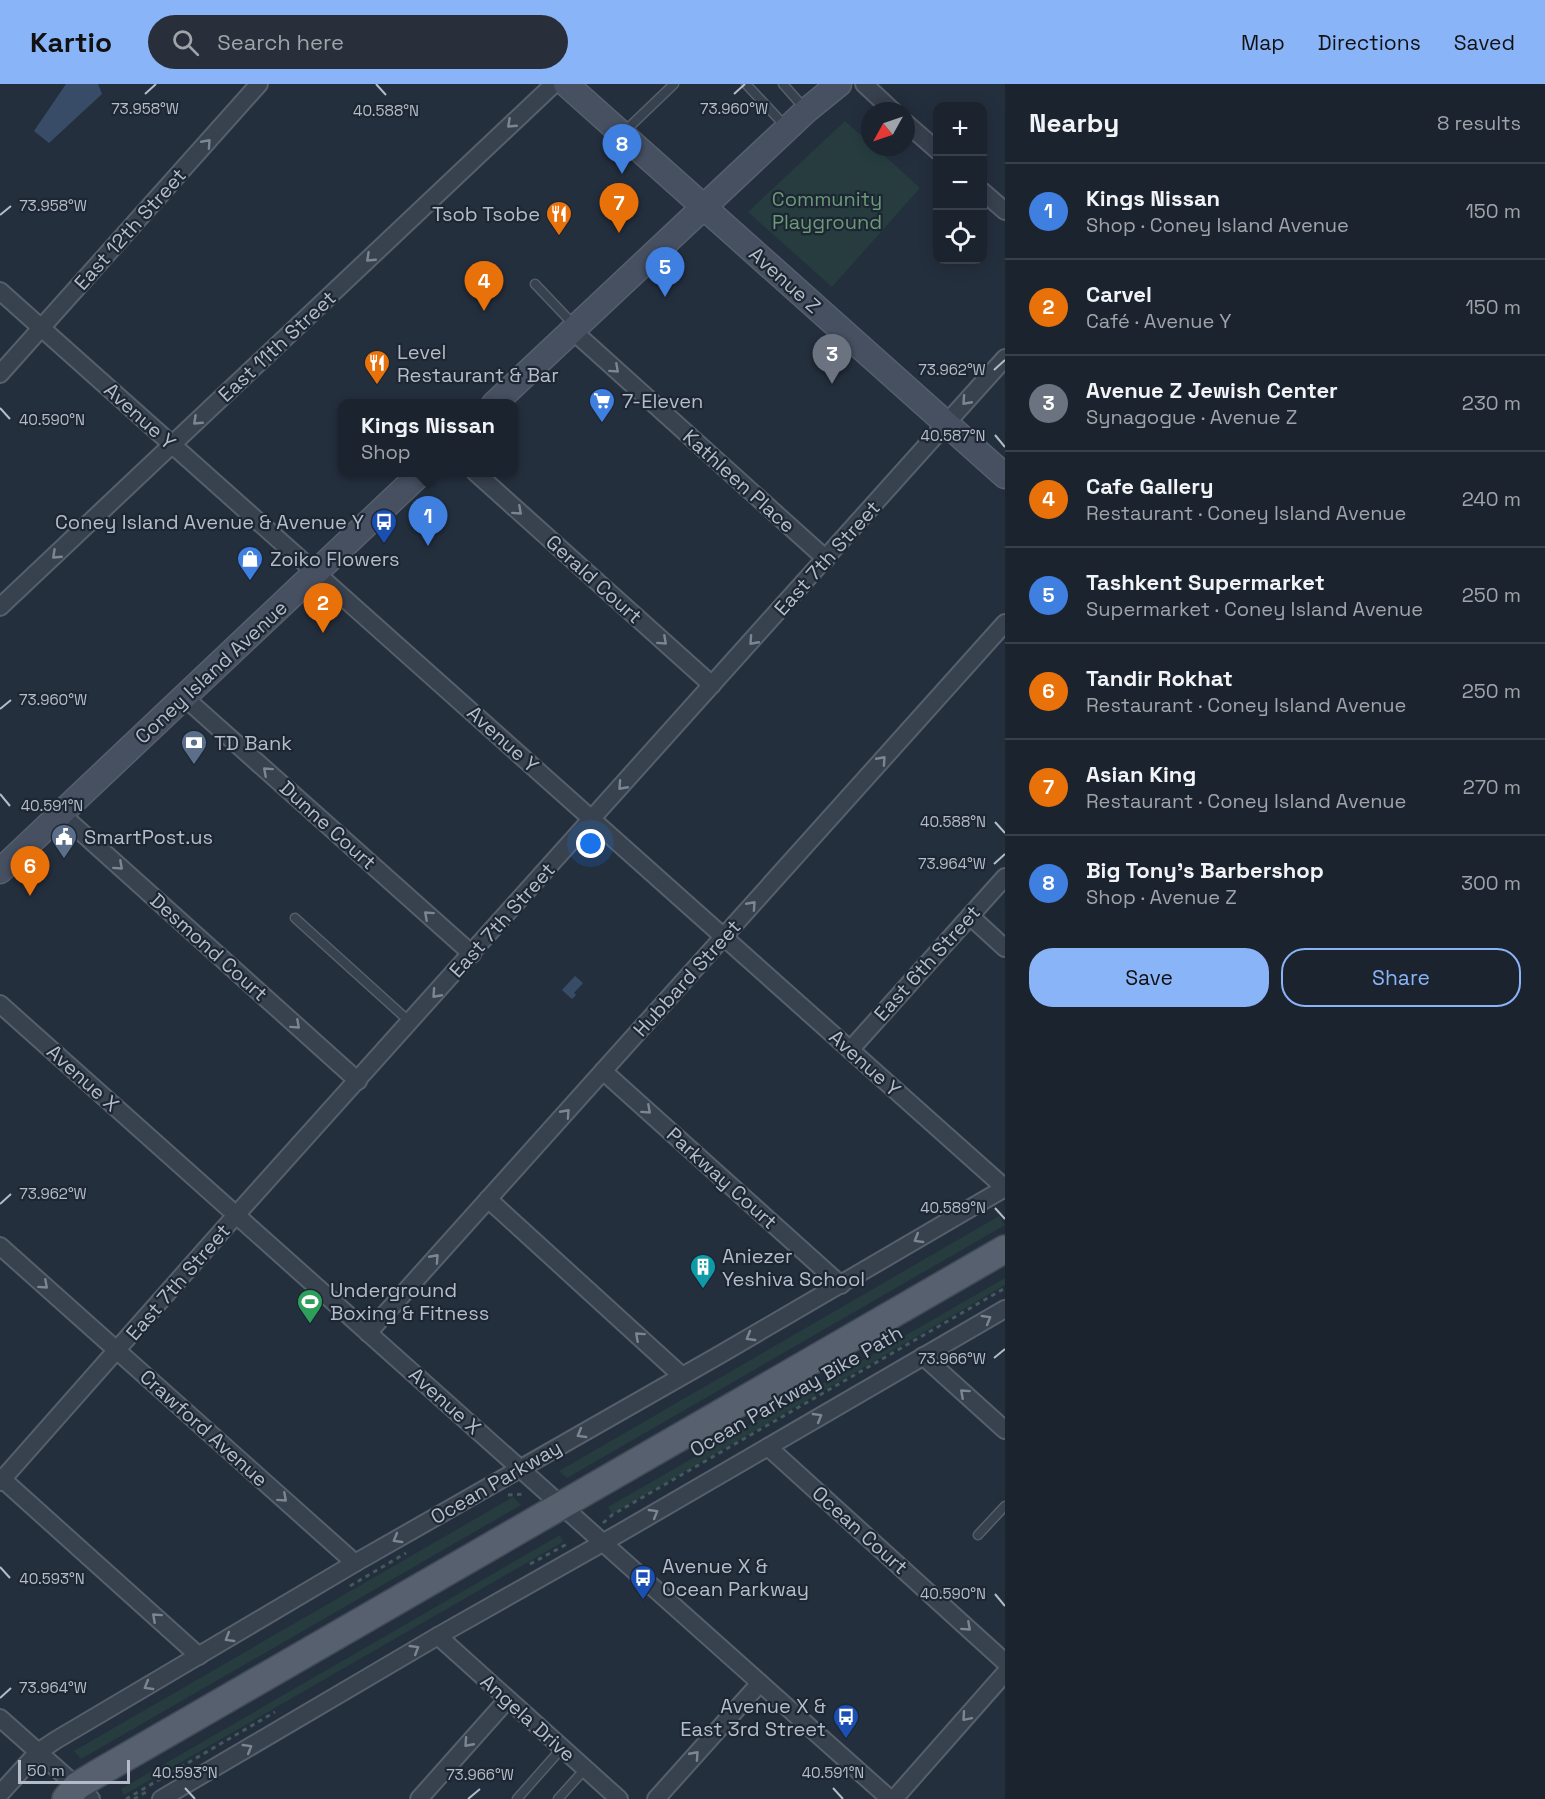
<!DOCTYPE html>
<meta charset="utf-8">
<style>
:root{--surface:#1b232e;--page:#282f3a;--text:#f1f3f6;--muted:#a0a4aa;--line:#39404a;--accent:#8ab4f8}
body{margin:0;font-family:"Space Grotesk",sans-serif;background:var(--page);color:var(--text)}
.controls{position:absolute;right:18px;top:18px;display:grid;overflow:hidden;border-radius:12px;box-shadow:0 3px 15px #0003}
.controls button{width:54px;height:54px;display:grid;place-items:center;padding:0;border:0;border-bottom:2px solid var(--line);background:var(--surface);color:var(--text);font:30px sans-serif}
.compass{position:absolute;left:861px;top:18px;width:54px;height:54px;border-radius:50%;background:var(--surface);box-shadow:0 3px 15px #0003;rotate:230deg}
.scale{position:absolute;left:18px;bottom:15px;width:112px;box-sizing:border-box;padding-left:6px;border:3px solid #b4bcc9;border-top:0;font-size:16px;line-height:21px;white-space:nowrap;color:#b4bcc9;-webkit-text-stroke:4px #1d2633;paint-order:stroke}
.you{position:absolute;left:591px;top:760px;width:21px;height:21px;margin:-15px;border:4px solid #fff;border-radius:50%;background:#1a73e8;box-shadow:0 0 0 9px #1a73e833}
.badge{display:grid;place-items:center;width:39px;height:39px;border-radius:50%;background:var(--accent);color:#fff;font-size:20px;font-weight:700}
.pin{position:absolute;translate:-50% -50px;filter:drop-shadow(0 2px 3px #0008)}
.pin::after{content:'';position:absolute;top:32px;width:21px;height:18px;background:inherit;clip-path:polygon(0 0,100% 0,50% 100%)}
.popup{position:absolute;left:338px;top:315px;width:180px;height:78px;box-sizing:border-box;display:grid;place-content:center;border-radius:12px;background:var(--surface);filter:drop-shadow(0 2px 4px #0005);font-size:20px;white-space:nowrap;color:var(--muted)}
.popup b{font-size:22px;color:var(--text)}
.popup::after{content:'';position:absolute;left:50%;top:100%;margin-left:-12px;border:12px solid transparent;border-top-color:var(--surface)}
.list{margin:0;padding:0;list-style:none}
h2{display:flex;justify-content:space-between;align-items:center;height:78px;margin:0;padding:0 24px;font-size:26px}
h2 small{font-size:20px;font-weight:400;color:var(--muted)}
.list li{display:grid;grid-template-columns:39px 1fr auto;gap:18px;align-items:center;box-sizing:border-box;height:96px;padding:0 24px;border-top:2px solid var(--line)}
.list b{display:block;font-size:22px;white-space:nowrap}
.list p{margin:0;font-size:20px;white-space:nowrap;color:var(--muted)}
.list em{font-size:20px;font-style:normal;color:var(--muted)}
.actions{display:flex;gap:12px;padding:18px 24px}
.actions a{flex:1;padding:14px 0;border:2px solid var(--accent);border-radius:24px;text-align:center;font-size:21px;color:var(--accent)}
.actions .main{background:var(--accent);color:#111}
.icon{flex:none;width:33px;height:33px;fill:none;stroke:currentColor;stroke-width:2;stroke-linecap:round;stroke-linejoin:round}
.map{position:relative;flex:none;width:1005px;height:1715px;overflow:hidden}
header{display:flex;align-items:center;gap:36px;box-sizing:border-box;height:84px;padding:0 30px;background:var(--accent);color:#111}
header strong{font-size:28px}
nav{display:flex;gap:33px;margin-inline-start:auto;font-size:21px}
.search{width:420px;height:54px;background:var(--page);display:flex;align-items:center;gap:15px;box-sizing:border-box;padding:0 21px;border-radius:33px;color:var(--muted);font-size:22px}
main{display:flex}
aside{flex:1;background:var(--surface)}
.map>svg:first-child{display:block}
</style>
<header>
<strong>Kartio</strong>
<div class="search"><svg class="icon" aria-label="search" viewBox="0 0 24 24"><circle cx="10" cy="10" r="6"/><path d="M15 15l6 6"/></svg>Search here</div>
<nav><a>Map</a><a>Directions</a><a>Saved</a></nav>
</header>
<main>
<div class="map">
<svg width="1005" height="1715" viewBox="0 0 1005 1715">
<rect width="100%" height="100%" fill="#242f3e"/>
<g fill="#263c3f">
<path d="M845,37L870,59V63H875L920,104L832,203L748,128Z"/>
<path d="M999,1132L1005,1141L567,1394L559,1387Z"/>
<path d="M1005,1194V1201L612,1430L608,1423Z"/>
<path d="M513,1413L521,1421L81,1675L74,1667Z"/>
<path d="M560,1451L563,1458L124,1711L121,1705Z"/>
</g>
<g fill="#394c67">
<path d="M66,0H98L102,10L49,59L34,47Z"/>
<path d="M575,892L583,899L574,909L576,911L572,915L562,906Z"/>
</g>
<g fill="none" stroke-linecap="round" stroke-linejoin="round">
<defs>
<g id="lane">
<path d="M746,0L787,44"/>
<path d="M783,0L806,26"/>
<path d="M624,48L674,0"/>
<path d="M535,200L575,242"/>
<path d="M295,834L410,938"/>
<path d="M978,1451L1005,1422"/>
<path d="M517,1715L562,1664"/>
<path d="M558,1715L585,1685"/>
</g>
<g id="street">
<path d="M864,0L893,27"/>
<path d="M906,39L938,67"/>
<path d="M982,107L1005,127"/>
<path d="M0,207L1005,1104"/>
<path d="M572,246L826,475"/>
<path d="M0,290L259,0"/>
<path d="M475,388L712,601"/>
<path d="M0,523L554,0"/>
<path d="M184,613L472,870"/>
<path d="M60,729L358,997"/>
<path d="M970,832L1005,864"/>
<path d="M0,920L890,1715"/>
<path d="M850,966L1005,793"/>
<path d="M603,987L841,1201"/>
<path d="M488,1115L682,1292"/>
<path d="M0,1162L355,1479"/>
<path d="M368,1249L1005,539"/>
<path d="M923,1272L1005,1346"/>
<path d="M768,1363L1005,1578"/>
<path d="M0,1393L199,1572"/>
<path d="M0,1398L236,1131L1005,274"/>
<path d="M438,1552L619,1715"/>
<path d="M0,1634L91,1715"/>
<path d="M0,1710L38,1668L56,1656L355,1479L721,1270L1005,1104"/>
<path d="M161,1715L438,1552L620,1449L1005,1225"/>
<path d="M419,1715L507,1616"/>
<path d="M656,1715L760,1599"/>
<path d="M894,1715L1005,1589"/>
</g>
<g id="secondary">
<path d="M566,0L1005,392"/>
<path d="M494,320L807,26L839,0"/>
<path d="M0,787L422,388"/>
</g>
<path id="primary" d="M66,1715L77,1702L95,1691L1005,1165"/>
</defs>
<use href="#lane" stroke="#565f6c" stroke-width="11"/>
<use href="#street" stroke="#565f6c" stroke-width="20"/>
<use href="#secondary" stroke="#565f6c" stroke-width="27"/>
<use href="#primary" stroke="#414a57" stroke-width="30"/>
<g stroke="#44595c" stroke-width="3" stroke-dasharray="4.5 4.5" stroke-linecap="butt">
<path d="M508,1411L524,1410"/>
<path d="M603,1439L612,1431L1005,1204"/>
<path d="M530,1480L569,1459"/>
<path d="M350,1502L406,1469"/>
<path d="M126,1715L275,1628"/>
<path d="M134,1715L148,1707"/>
</g>
<use href="#lane" stroke="#38414e" stroke-width="8"/>
<use href="#street" stroke="#38414e" stroke-width="16"/>
<use href="#secondary" stroke="#465061" stroke-width="24"/>
<use href="#primary" stroke="#56606e" stroke-width="27"/>
</g>
<defs><path id="oneway-chevron" d="M-2-3.5L2.5 0L-2 3.5" fill="none" stroke-width="1.6" stroke-linecap="round" stroke-linejoin="round" transform="scale(1.5)"/></defs>
<g stroke="#7c8592">
<use href="#oneway-chevron" transform="translate(511 40) rotate(137)"/>
<use href="#oneway-chevron" transform="translate(207 59) rotate(-48)"/>
<use href="#oneway-chevron" transform="translate(370 174) rotate(137)"/>
<use href="#oneway-chevron" transform="translate(615 285) rotate(42)"/>
<use href="#oneway-chevron" transform="translate(966 317) rotate(132)"/>
<use href="#oneway-chevron" transform="translate(197 337) rotate(137)"/>
<use href="#oneway-chevron" transform="translate(518 427) rotate(42)"/>
<use href="#oneway-chevron" transform="translate(56 471) rotate(137)"/>
<use href="#oneway-chevron" transform="translate(663 557) rotate(42)"/>
<use href="#oneway-chevron" transform="translate(753 557) rotate(132)"/>
<use href="#oneway-chevron" transform="translate(882 676) rotate(-48)"/>
<use href="#oneway-chevron" transform="translate(267 687) rotate(-138)"/>
<use href="#oneway-chevron" transform="translate(622 702) rotate(132)"/>
<use href="#oneway-chevron" transform="translate(119 782) rotate(42)"/>
<use href="#oneway-chevron" transform="translate(752 821) rotate(-48)"/>
<use href="#oneway-chevron" transform="translate(428 831) rotate(-138)"/>
<use href="#oneway-chevron" transform="translate(436 910) rotate(132)"/>
<use href="#oneway-chevron" transform="translate(296 941) rotate(42)"/>
<use href="#oneway-chevron" transform="translate(647 1026) rotate(42)"/>
<use href="#oneway-chevron" transform="translate(566 1029) rotate(-48)"/>
<use href="#oneway-chevron" transform="translate(918 1155) rotate(149)"/>
<use href="#oneway-chevron" transform="translate(435 1174) rotate(-48)"/>
<use href="#oneway-chevron" transform="translate(44 1201) rotate(42)"/>
<use href="#oneway-chevron" transform="translate(987 1235) rotate(-30)"/>
<use href="#oneway-chevron" transform="translate(639 1252) rotate(-138)"/>
<use href="#oneway-chevron" transform="translate(750 1253) rotate(150)"/>
<use href="#oneway-chevron" transform="translate(964 1309) rotate(-138)"/>
<use href="#oneway-chevron" transform="translate(818 1333) rotate(-30)"/>
<use href="#oneway-chevron" transform="translate(581 1350) rotate(150)"/>
<use href="#oneway-chevron" transform="translate(283 1414) rotate(42)"/>
<use href="#oneway-chevron" transform="translate(654 1429) rotate(-30)"/>
<use href="#oneway-chevron" transform="translate(397 1455) rotate(150)"/>
<use href="#oneway-chevron" transform="translate(156 1533) rotate(-138)"/>
<use href="#oneway-chevron" transform="translate(967 1543) rotate(42)"/>
<use href="#oneway-chevron" transform="translate(229 1554) rotate(149)"/>
<use href="#oneway-chevron" transform="translate(415 1565) rotate(-31)"/>
<use href="#oneway-chevron" transform="translate(148 1602) rotate(150)"/>
<use href="#oneway-chevron" transform="translate(966 1633) rotate(131)"/>
<use href="#oneway-chevron" transform="translate(468 1659) rotate(132)"/>
<use href="#oneway-chevron" transform="translate(248 1664) rotate(-31)"/>
<use href="#oneway-chevron" transform="translate(695 1671) rotate(-48)"/>
</g>
<path fill="none" stroke="#b4bcc9" stroke-width="2" d="M376,0L386,11M145,10L156,0M734,10L745,0M0,131L11,122M994,286L1005,276M0,324L10,335M995,351L1005,363M0,625L11,616M0,710L10,722M995,738L1005,749M994,780L1005,770M0,1120L11,1110M995,1124L1005,1135M994,1274L1005,1265M0,1483L10,1494M995,1510L1005,1522M0,1614L11,1604M185,1704L195,1715M833,1704L843,1715M468,1715L480,1705"/>
<defs>
<symbol id="restaurant-pin" viewBox="-11 -11 22 30"><path d="M0 17L-7.5 6A9.5 9.5 0 1 1 7.5 6Z" fill="#e8710a" stroke="#1d2633"/><path d="M-5-6h1v4h1v-4h1v4h1v-4h1v5L-1.5 .5V6h-2V.5L-5-1ZM5-6V6H3V1.5H1.5Q1.5-4 5-6Z" fill="#fff"/></symbol>
<symbol id="supermarket-pin" viewBox="-11 -11 22 30"><path d="M0 17L-7.5 6A9.5 9.5 0 1 1 7.5 6Z" fill="#3f7fe0" stroke="#1d2633"/><path d="M-6-5.5h2.5l.6 2H6L4.5 2H-2.5L-4.4-4H-6ZM-1.5 3.2a1.3 1.3 0 1 0 .1 0ZM3 3.2a1.3 1.3 0 1 0 .1 0Z" fill="#fff"/></symbol>
<symbol id="bus-pin" viewBox="-11 -11 22 30"><path d="M0 17L-7.5 6A9.5 9.5 0 1 1 7.5 6Z" fill="#1a4fb4" stroke="#1d2633"/><path d="M-5-6H5V4H4V6H2V4H-2V6H-4V4H-5ZM-3.5-4V0h7V-4ZM-3.5 1.2v1.5H-2V1.2ZM2 1.2v1.5H3.5V1.2Z" fill="#fff"/></symbol>
<symbol id="shop-pin" viewBox="-11 -11 22 30"><path d="M0 17L-7.5 6A9.5 9.5 0 1 1 7.5 6Z" fill="#3f7fe0" stroke="#1d2633"/><path d="M-5-2.5h2.3a2.7 3.5 0 0 1 5.4 0H5L5.5 6h-11ZM-1.5-2.5h3a1.5 2.3 0 0 0-3 0Z" fill="#fff"/></symbol>
<symbol id="bank-pin" viewBox="-11 -11 22 30"><path d="M0 17L-7.5 6A9.5 9.5 0 1 1 7.5 6Z" fill="#5c6f8a" stroke="#1d2633"/><path d="M-6-4H6V4H-6ZM0-2.3a2.3 2.3 0 1 0 0 4.6a2.3 2.3 0 1 0 0-4.6Z" fill="#fff"/></symbol>
<symbol id="civic-pin" viewBox="-11 -11 22 30"><path d="M0 17L-7.5 6A9.5 9.5 0 1 1 7.5 6Z" fill="#5c6f8a" stroke="#1d2633"/><path d="M-.6-6.5H3V-4.5H.6V-3L4-1V1h2V6H-6V1h2V-1L-.6-3ZM-1.2 2.5V6h2.4V2.5Z" fill="#fff"/></symbol>
<symbol id="building-pin" viewBox="-11 -11 22 30"><path d="M0 17L-7.5 6A9.5 9.5 0 1 1 7.5 6Z" fill="#0f9aa8" stroke="#1d2633"/><path d="M-4-6H4V6H1V3H-1V6H-4ZM-2.5-4.3h1.7v1.8h-1.7ZM.8-4.3h1.7v1.8H.8ZM-2.5-1h1.7V.8h-1.7ZM.8-1h1.7V.8H.8Z" fill="#fff"/></symbol>
<symbol id="stadium-pin" viewBox="-11 -11 22 30"><path d="M0 17L-7.5 6A9.5 9.5 0 1 1 7.5 6Z" fill="#2e9e5b" stroke="#1d2633"/><path d="M0-5a6.5 5 0 1 0 0 10a6.5 5 0 1 0 0-10ZM-3.5-1.8h7v3.6h-7Z" fill="#fff"/></symbol>
</defs>
<g fill-rule="evenodd">
<use href="#restaurant-pin" x="544" y="115" width="30" height="40"/>
<use href="#restaurant-pin" x="362" y="264" width="30" height="40"/>
<use href="#supermarket-pin" x="587" y="302" width="30" height="40"/>
<use href="#bus-pin" x="369" y="423" width="30" height="40"/>
<use href="#shop-pin" x="235" y="460" width="30" height="40"/>
<use href="#bank-pin" x="179" y="644" width="30" height="40"/>
<use href="#civic-pin" x="49" y="738" width="30" height="40"/>
<use href="#building-pin" x="688" y="1168" width="30" height="40"/>
<use href="#stadium-pin" x="295" y="1203" width="30" height="40"/>
<use href="#bus-pin" x="628" y="1479" width="30" height="40"/>
<use href="#bus-pin" x="831" y="1618" width="30" height="40"/>
</g>
<g text-anchor="middle" stroke-width="4.5" stroke-linejoin="round" paint-order="stroke">
<g font-size="20" fill="#6b9a76" stroke="#1d2633">
<text x="827" y="122">Community<tspan x="827" dy="23">Playground</tspan></text>
</g>
<g font-size="20" fill="#b4bcc9" stroke="#1d2633" text-anchor="start">
<text x="540" y="137" text-anchor="end">Tsob Tsobe</text>
<text x="397" y="275">Level<tspan x="397" dy="23">Restaurant &amp; Bar</tspan></text>
<text x="622" y="324">7-Eleven</text>
<text x="364" y="445" text-anchor="end">Coney Island Avenue &amp; Avenue Y</text>
<text x="270" y="482">Zoiko Flowers</text>
<text x="214" y="666">TD Bank</text>
<text x="84" y="760">SmartPost.us</text>
<text x="722" y="1179">Aniezer<tspan x="722" dy="23">Yeshiva School</tspan></text>
<text x="330" y="1213">Underground<tspan x="330" dy="23">Boxing &amp; Fitness</tspan></text>
<text x="662" y="1489">Avenue X &amp;<tspan x="662" dy="23">Ocean Parkway</tspan></text>
<text x="826" y="1629" text-anchor="end">Avenue X &amp;<tspan x="826" dy="23">East 3rd Street</tspan></text>
</g>
<g font-size="20" fill="#b4bcc9" stroke="#1d2633">
<text transform="translate(130 145) rotate(-48)" y="7">East 12th Street</text>
<text transform="translate(785 196) rotate(42)" y="7">Avenue Z</text>
<text transform="translate(277 262) rotate(-43)" y="7">East 11th Street</text>
<text transform="translate(140 332) rotate(42)" y="7">Avenue Y</text>
<text transform="translate(739 397) rotate(42)" y="7">Kathleen Place</text>
<text transform="translate(827 474) rotate(-48)" y="7">East 7th Street</text>
<text transform="translate(594 495) rotate(42)" y="7">Gerald Court</text>
<text transform="translate(211 588) rotate(-43)" y="7">Coney Island Avenue</text>
<text transform="translate(503 655) rotate(42)" y="7">Avenue Y</text>
<text transform="translate(328 741) rotate(42)" y="7">Dunne Court</text>
<text transform="translate(502 836) rotate(-48)" y="7">East 7th Street</text>
<text transform="translate(209 863) rotate(42)" y="7">Desmond Court</text>
<text transform="translate(927 879) rotate(-48)" y="7">East 6th Street</text>
<text transform="translate(687 894) rotate(-48)" y="7">Hubbard Street</text>
<text transform="translate(865 979) rotate(42)" y="7">Avenue Y</text>
<text transform="translate(83 994) rotate(42)" y="7">Avenue X</text>
<text transform="translate(722 1094) rotate(42)" y="7">Parkway Court</text>
<text transform="translate(178 1198) rotate(-49)" y="7">East 7th Street</text>
<text transform="translate(796 1307) rotate(-30)" y="7">Ocean Parkway Bike Path</text>
<text transform="translate(445 1317) rotate(42)" y="7">Avenue X</text>
<text transform="translate(204 1344) rotate(42)" y="7">Crawford Avenue</text>
<text transform="translate(496 1398) rotate(-30)" y="7">Ocean Parkway</text>
<text transform="translate(860 1446) rotate(42)" y="7">Ocean Court</text>
<text transform="translate(528 1634) rotate(42)" y="7">Angela Drive</text>
</g>
</g>
<g font-size="15" text-anchor="middle" fill="#b4bcc9" stroke="#1d2633" stroke-width="4.5" stroke-linejoin="round" paint-order="stroke">
<text x="734" y="30">73.960°W</text>
<text x="145" y="30">73.958°W</text>
<text x="386" y="32">40.588°N</text>
<text x="53" y="127">73.958°W</text>
<text x="952" y="291">73.962°W</text>
<text x="52" y="341">40.590°N</text>
<text x="953" y="357">40.587°N</text>
<text x="53" y="621">73.960°W</text>
<text x="52" y="727">40.591°N</text>
<text x="953" y="743">40.588°N</text>
<text x="952" y="785">73.964°W</text>
<text x="53" y="1115">73.962°W</text>
<text x="953" y="1129">40.589°N</text>
<text x="952" y="1280">73.966°W</text>
<text x="52" y="1500">40.593°N</text>
<text x="953" y="1515">40.590°N</text>
<text x="53" y="1609">73.964°W</text>
<text x="185" y="1694">40.593°N</text>
<text x="833" y="1694">40.591°N</text>
<text x="480" y="1696">73.966°W</text>
</g>
</svg>
<div class="controls">
<button>+</button>
<button>−</button>
<button><svg class="icon" aria-label="locate" viewBox="0 0 24 24"><circle cx="12" cy="12" r="6"/><path d="M12 2v4M12 18v4M2 12h4M18 12h4"/></svg></button>
</div>
<svg class="compass" viewBox="-18 -18 36 36"><path d="M0-13l5 13h-10z" fill="#e53935"/><path d="M0 13l5-13h-10z" fill="#a0a4aa"/></svg>
<div class="scale">50 m</div>
<div class="you"></div>
<div class="pin badge" style="left:428px;top:462px;background:#3f7fe0">1</div>
<div class="popup"><b>Kings Nissan</b>Shop</div>
<div class="pin badge" style="left:323px;top:549px;background:#e8710a">2</div>
<div class="pin badge" style="left:832px;top:300px;background:#6b7280">3</div>
<div class="pin badge" style="left:484px;top:227px;background:#e8710a">4</div>
<div class="pin badge" style="left:665px;top:213px;background:#3f7fe0">5</div>
<div class="pin badge" style="left:30px;top:812px;background:#e8710a">6</div>
<div class="pin badge" style="left:619px;top:149px;background:#e8710a">7</div>
<div class="pin badge" style="left:622px;top:90px;background:#3f7fe0">8</div>
</div>
<aside>
<h2>Nearby<small>8 results</small></h2>
<ul class="list">
<li><span class="badge" style="background:#3f7fe0">1</span><div><b>Kings Nissan</b><p>Shop · Coney Island Avenue</p></div><em>150 m</em></li>
<li><span class="badge" style="background:#e8710a">2</span><div><b>Carvel</b><p>Café · Avenue Y</p></div><em>150 m</em></li>
<li><span class="badge" style="background:#6b7280">3</span><div><b>Avenue Z Jewish Center</b><p>Synagogue · Avenue Z</p></div><em>230 m</em></li>
<li><span class="badge" style="background:#e8710a">4</span><div><b>Cafe Gallery</b><p>Restaurant · Coney Island Avenue</p></div><em>240 m</em></li>
<li><span class="badge" style="background:#3f7fe0">5</span><div><b>Tashkent Supermarket</b><p>Supermarket · Coney Island Avenue</p></div><em>250 m</em></li>
<li><span class="badge" style="background:#e8710a">6</span><div><b>Tandir Rokhat</b><p>Restaurant · Coney Island Avenue</p></div><em>250 m</em></li>
<li><span class="badge" style="background:#e8710a">7</span><div><b>Asian King</b><p>Restaurant · Coney Island Avenue</p></div><em>270 m</em></li>
<li><span class="badge" style="background:#3f7fe0">8</span><div><b>Big Tony's Barbershop</b><p>Shop · Avenue Z</p></div><em>300 m</em></li>
</ul>
<div class="actions"><a class="main">Save</a><a>Share</a></div>
</aside>
</main>
